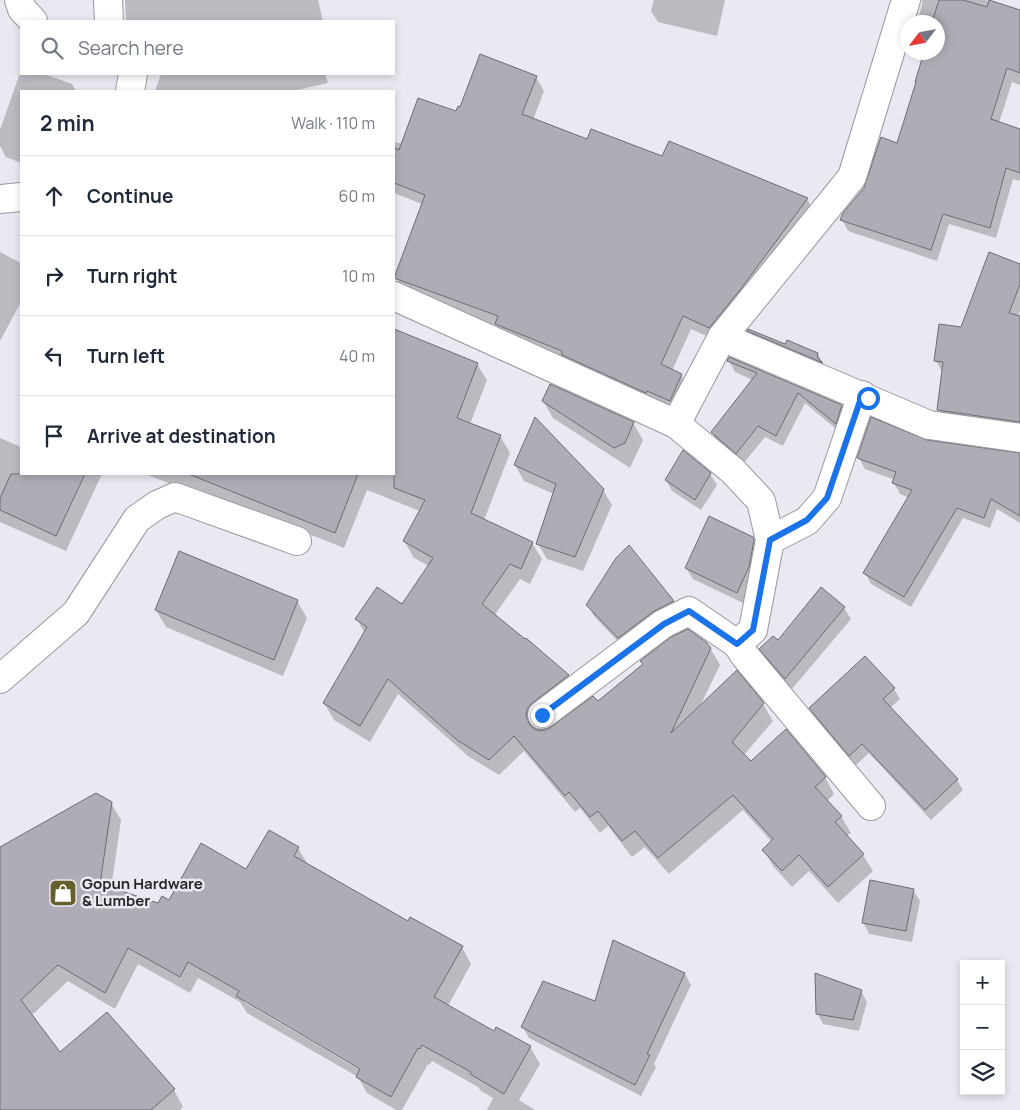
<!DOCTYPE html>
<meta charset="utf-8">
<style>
:root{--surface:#fff;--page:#f6f6f7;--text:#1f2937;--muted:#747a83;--line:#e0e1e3}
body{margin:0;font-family:Manrope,sans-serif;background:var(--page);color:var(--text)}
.controls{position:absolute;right:15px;bottom:15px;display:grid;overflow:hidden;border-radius:0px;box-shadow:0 2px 8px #0003}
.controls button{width:45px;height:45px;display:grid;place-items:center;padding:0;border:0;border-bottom:1px solid var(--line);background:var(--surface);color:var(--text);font:25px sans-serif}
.compass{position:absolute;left:900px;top:15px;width:45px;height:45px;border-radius:50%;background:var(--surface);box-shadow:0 2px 8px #0003;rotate:238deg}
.stop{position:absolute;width:15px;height:15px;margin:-11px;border:4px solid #1a73e8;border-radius:50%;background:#fff}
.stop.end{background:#1a73e8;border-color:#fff;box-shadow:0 1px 5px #0008}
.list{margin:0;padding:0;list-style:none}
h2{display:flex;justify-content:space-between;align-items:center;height:65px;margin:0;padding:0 20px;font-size:21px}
h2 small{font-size:16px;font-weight:400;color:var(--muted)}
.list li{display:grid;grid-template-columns:32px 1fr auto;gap:15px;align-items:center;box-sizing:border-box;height:80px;padding:0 20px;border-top:1px solid var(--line)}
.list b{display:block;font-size:19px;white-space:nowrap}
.list em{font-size:16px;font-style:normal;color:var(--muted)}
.icon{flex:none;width:28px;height:28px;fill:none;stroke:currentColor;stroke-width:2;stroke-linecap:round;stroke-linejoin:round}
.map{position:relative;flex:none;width:1020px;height:1110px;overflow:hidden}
.search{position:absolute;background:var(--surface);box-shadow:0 2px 8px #0003;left:20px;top:20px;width:375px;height:55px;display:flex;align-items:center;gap:12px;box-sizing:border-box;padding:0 18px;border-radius:0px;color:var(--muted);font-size:19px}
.panel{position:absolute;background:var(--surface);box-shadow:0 2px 8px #0003;left:20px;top:90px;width:375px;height:385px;border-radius:0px}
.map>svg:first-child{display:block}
</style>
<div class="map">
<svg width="1020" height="1110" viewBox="0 0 1020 1110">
<rect width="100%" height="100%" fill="#ece8f1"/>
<g fill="#0003" fill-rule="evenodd">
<path d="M125,0H318L323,21H126Z"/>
<path d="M654,0H725L717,36L658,22L651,11Z"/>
<path d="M922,0H985L1020,12V85L1012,82L999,123L1020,130V181L1013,179L996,238L949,224L937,261L848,231L842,220L898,144L938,52V22H917L922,5Z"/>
<path d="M21,70V74H44L72,84L76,91H21V163L6,157L0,146V130Z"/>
<path d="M161,74H325L328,83L293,91H155Z"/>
<path d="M536,77L544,91L533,120L587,141L663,158L807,199L815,213L718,341L691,329L672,371L681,375L689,389L678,415L504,338L497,326L404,291L396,277L422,204L394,193V142L403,144L456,113Z"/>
<path d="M0,252L21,263V302L0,341Z"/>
<path d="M1020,265V311L1018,317H1020V432L945,421L939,410L942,372L936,361L962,328Z"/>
<path d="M394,330L477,364L487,380L470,424L500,436L510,453L484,520L532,543L542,559L530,584L520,579L494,616L526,640L568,676L577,692L536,726V731L545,732L598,702L710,648L720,665L700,706L737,672L763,704L773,721L744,755L751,763L825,777L834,794L827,801L841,816L851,833L846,836L863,855L873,871L838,903L809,871L792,887L773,866L764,850L772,842L743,810L669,874L645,847L632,857L608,826L600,833L580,808L575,812L524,751L499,775L468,756L398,694L370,742L334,720L324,703L365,634L357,619L402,606L429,566L414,558L404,541L420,511L367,490L344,548L194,488L192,492L145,474H394Z"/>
<path d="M749,331L786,346L818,354L824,366L755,342Z"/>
<path d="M729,361L841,406L848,417L842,434L805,403L783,446L765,437L743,464L719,444L712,432L753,380L735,372Z"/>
<path d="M543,401L633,423L643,440L630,468L553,418Z"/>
<path d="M0,438L21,447V474H102L66,551L0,522Z"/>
<path d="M926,442L1020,454V523L997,509L990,528L963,518L911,607L871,584L865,573L909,498L900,494L894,483L895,480L865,469L859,458Z"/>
<path d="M515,465L603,490L612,505L583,571L547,559L538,544L554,494L524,481Z"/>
<path d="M710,474L717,485L701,510L672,491L666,480Z"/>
<path d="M752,538L759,549L755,579L743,603L693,579L686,568Z"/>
<path d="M629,547L673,602L679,613L625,649L594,616L588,605Z"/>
<path d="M297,601L307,618L283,676L166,627L156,610Z"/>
<path d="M844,608L851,619L792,689L767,660L761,649Z"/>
<path d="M894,689L900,699L890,708L957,780L963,790L931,820L869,753L856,765L816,718L811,708Z"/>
<path d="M111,803L121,820L111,889L159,904L247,871L298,848L308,865L408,923L462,947L471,964L448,1006L494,1033L530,1047L540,1064L519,1100L535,1110H487L493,1098L481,1091L478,1087L432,1061L429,1065L428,1064L402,1110H396L367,1093L358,1077L247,1013L240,1002L198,978L190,993L138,964L115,1009L68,981L31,1016L60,1054L174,1090L183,1107L180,1110H0V849ZM244,999L366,1071L365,1073L244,1002Z"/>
<path d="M913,890L920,901L912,942L869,934L863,922Z"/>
<path d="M614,942L685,974L691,985L654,1064L656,1067L641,1096L529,1038L523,1027L596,1002Z"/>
<path d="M861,991L867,1002L859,1031L823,1024L817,1013Z"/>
</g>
<g fill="#b0acb5" stroke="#6e6b73">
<path d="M939,0H963L987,7L989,0L1020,10V73L1007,68L991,119L1020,129V173L1006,168L990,228L943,214L931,250L840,220L843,213L864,188L881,137L897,143L916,82H915L924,52H938V22H932Z"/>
<path d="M480,54L537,76L522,114L587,139L591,129L662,156L669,141L808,198L740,290L709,328L683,316L661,364L682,374L670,401L647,391L646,393L562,355V351L495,324L498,316L394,278L425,195L394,183V148L399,150L418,98L456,111L458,106L460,107Z"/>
<path d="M989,252L1020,264V284L1009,313L1020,316V422L937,410L943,362L934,361L939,324L961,327Z"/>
<path d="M394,329L478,363L457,418L501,435L471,513L533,542L521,569L510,564L482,604L525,639L526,638L569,675L532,703L527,709L526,716L530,725L536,730H544L551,727L593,696L598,701L643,664L640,661L671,637L688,629L706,642L711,648L671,733L737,670L764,703L732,742L751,761L786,729L826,777L815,787L842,816L835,822L864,854L828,887L799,855L782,871L762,850L773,839L733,795L658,858L635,831L622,841L598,811L590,817L569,792L565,796L514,736L489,760L457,740L388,679L360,726L323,703L367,627L355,619L377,587L402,604L433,558L403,541L425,500L394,488Z"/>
<path d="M748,329L785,344L787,340L818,353L817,357L823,363L747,331Z"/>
<path d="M729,357L842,405L836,424L798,393L776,436L758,426L736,454L711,432L757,373L727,361Z"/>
<path d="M550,384L634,422L625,443L614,448L542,401Z"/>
<path d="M535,417L604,489L575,557L536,544L556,484L514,465Z"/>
<path d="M871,417L927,440L1020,453V516L991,499L984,518L957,508L904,597L863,573L912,490L892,483L896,472L857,458Z"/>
<path d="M683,450L711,473L695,500L665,480Z"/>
<path d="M11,474H85L56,536L0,510V498Z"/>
<path d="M191,474H358L335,533L191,475Z"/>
<path d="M709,516L753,537L754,540L749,567L737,593L685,568Z"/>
<path d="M629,545L674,601L654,611L618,638L586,605L616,558Z"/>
<path d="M179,551L298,600L274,660L155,610Z"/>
<path d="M821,587L845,607L785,679L759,649L773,636L778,640Z"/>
<path d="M865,656L895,688L883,699L958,779L925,810L862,744L849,756L809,708Z"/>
<path d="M96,793L112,802L100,884L158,903L162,896L169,900L201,843L246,869L269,830L299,847L294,856L408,921L410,917L463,946L434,997L494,1031L496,1027L531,1046L504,1094L470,1074L471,1072L422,1045L420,1049L418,1048L391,1097L356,1077L360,1069L236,996L239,991L188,962L180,977L128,948L105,993L58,965L21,1000L60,1052L107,1012L175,1089L151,1110H0V847Z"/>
<path d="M870,880L914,889L906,931L862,923Z"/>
<path d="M613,940L685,973L647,1054L650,1055L635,1085L521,1027L543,981L595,1001Z"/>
<path d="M815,973L862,990L853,1020L816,1014Z"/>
</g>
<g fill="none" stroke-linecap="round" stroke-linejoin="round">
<defs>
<g id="minor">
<path d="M19,0L22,9L33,21"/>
<path d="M108,0L109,21"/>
<path d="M130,91L133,74"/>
<path d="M0,199L21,197"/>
<path d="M394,296L676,424L733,471L761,501L770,540L753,630L737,644L689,611L663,624L542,715"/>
<path d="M722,337L929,425L1020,438"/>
<path d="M676,424L722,337L852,177L906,0"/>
<path d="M770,540L807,521L827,498L862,395"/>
<path d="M737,644L745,656L871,806"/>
<path d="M0,679L76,613L137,519L157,505L175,497L297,541"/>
</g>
</defs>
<use href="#minor" stroke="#9b97a0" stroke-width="30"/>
<use href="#minor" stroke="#fff" stroke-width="28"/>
</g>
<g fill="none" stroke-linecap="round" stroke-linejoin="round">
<path stroke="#1a73e8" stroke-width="6" d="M542,715L664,624L689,611L737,644L753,630L770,540L807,520L827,498L862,395L868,398"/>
</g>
<defs>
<symbol id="shop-square" viewBox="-11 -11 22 22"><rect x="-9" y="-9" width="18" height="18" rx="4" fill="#64612e" stroke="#ece8f1"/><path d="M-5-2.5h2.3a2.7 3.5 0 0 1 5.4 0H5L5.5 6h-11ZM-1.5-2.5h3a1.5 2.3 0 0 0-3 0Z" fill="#fff"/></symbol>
</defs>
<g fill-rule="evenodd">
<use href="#shop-square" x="47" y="877" width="32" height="32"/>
</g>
<g text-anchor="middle" stroke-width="5" stroke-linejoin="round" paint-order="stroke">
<g font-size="15" font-weight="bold" fill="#262528" stroke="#ece8f1" text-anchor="start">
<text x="82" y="889">Gopun Hardware<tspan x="82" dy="17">&amp; Lumber</tspan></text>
</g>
</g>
</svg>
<div class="controls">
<button>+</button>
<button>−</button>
<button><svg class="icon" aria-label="layers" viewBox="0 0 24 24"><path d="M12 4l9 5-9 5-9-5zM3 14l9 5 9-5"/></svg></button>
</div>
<svg class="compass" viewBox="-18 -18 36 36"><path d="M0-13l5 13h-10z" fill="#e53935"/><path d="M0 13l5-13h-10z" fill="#747a83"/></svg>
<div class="stop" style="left:868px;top:398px"></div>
<div class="stop end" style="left:542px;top:715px"></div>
<div class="search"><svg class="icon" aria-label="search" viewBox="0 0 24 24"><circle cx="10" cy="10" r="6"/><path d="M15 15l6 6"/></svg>Search here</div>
<section class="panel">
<h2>2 min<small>Walk · 110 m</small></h2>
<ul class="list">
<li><svg class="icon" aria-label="ahead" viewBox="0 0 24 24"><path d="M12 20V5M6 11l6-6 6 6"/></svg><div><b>Continue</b></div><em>60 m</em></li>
<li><svg class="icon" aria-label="right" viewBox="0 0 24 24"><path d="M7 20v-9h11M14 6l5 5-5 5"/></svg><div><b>Turn right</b></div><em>10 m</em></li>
<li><svg class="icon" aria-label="left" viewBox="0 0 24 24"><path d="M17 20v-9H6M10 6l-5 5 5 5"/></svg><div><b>Turn left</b></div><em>40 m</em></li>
<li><svg class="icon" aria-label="arrive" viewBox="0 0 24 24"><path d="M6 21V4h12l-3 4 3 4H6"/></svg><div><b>Arrive at destination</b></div></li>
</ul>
</section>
</div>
